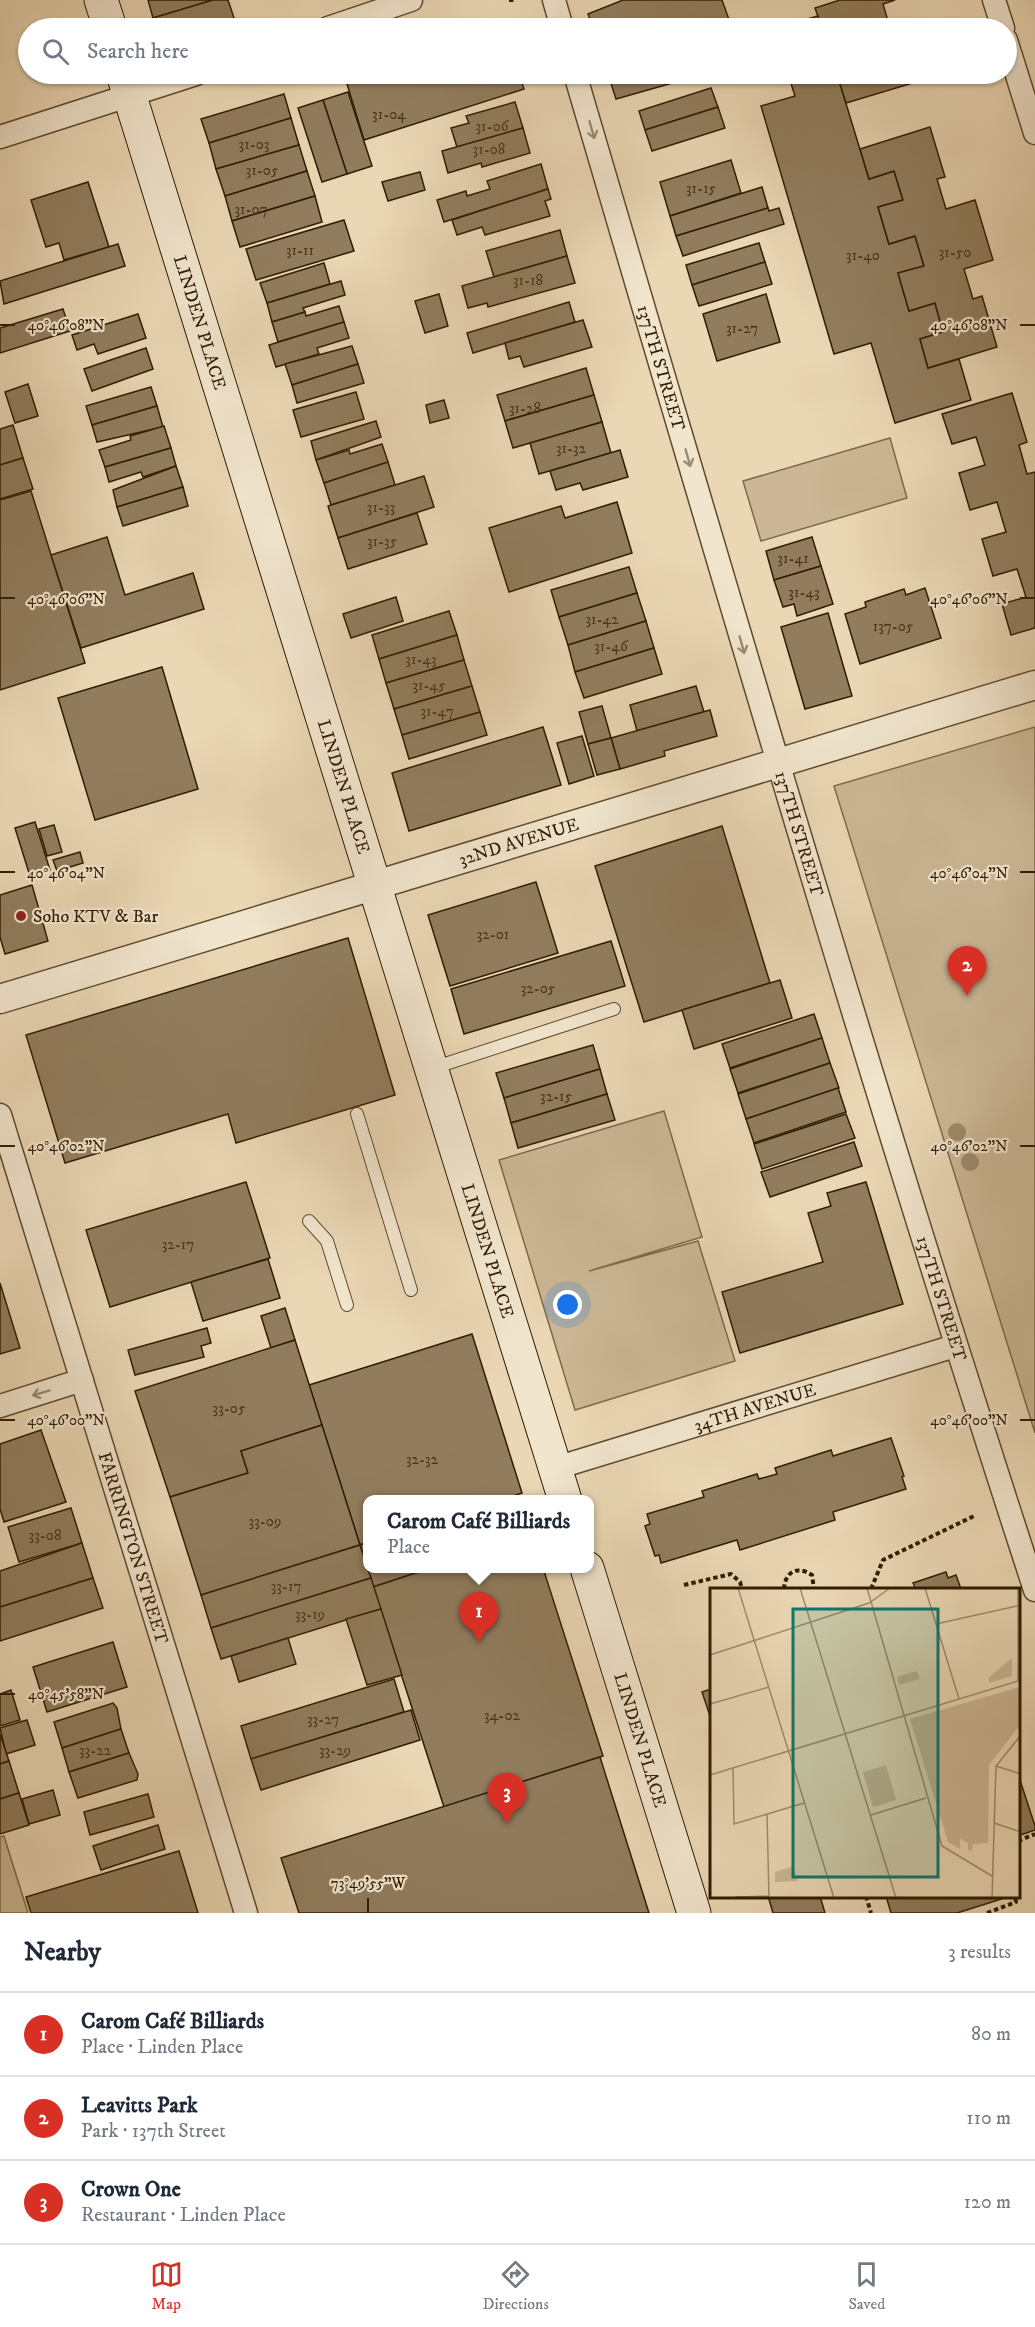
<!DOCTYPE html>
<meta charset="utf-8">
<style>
:root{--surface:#fff;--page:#f6f6f7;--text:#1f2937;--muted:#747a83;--line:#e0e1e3;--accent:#d93025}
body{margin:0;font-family:"IM FELL DW Pica",serif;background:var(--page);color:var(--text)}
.you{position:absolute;left:568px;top:1305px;width:21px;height:21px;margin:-15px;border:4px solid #fff;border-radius:50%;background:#1a73e8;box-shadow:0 0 0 9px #1a73e833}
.badge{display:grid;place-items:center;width:39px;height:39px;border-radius:50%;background:var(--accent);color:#fff;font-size:20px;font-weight:700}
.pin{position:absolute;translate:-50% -50px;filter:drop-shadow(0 2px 3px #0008)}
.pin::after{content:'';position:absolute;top:32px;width:21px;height:18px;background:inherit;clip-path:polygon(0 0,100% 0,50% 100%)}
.popup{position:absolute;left:363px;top:1495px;width:231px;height:78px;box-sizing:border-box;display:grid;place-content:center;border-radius:12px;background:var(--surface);filter:drop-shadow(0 2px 4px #0005);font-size:20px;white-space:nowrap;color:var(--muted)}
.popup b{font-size:22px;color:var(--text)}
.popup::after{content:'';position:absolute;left:50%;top:100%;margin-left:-12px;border:12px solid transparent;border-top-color:var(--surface)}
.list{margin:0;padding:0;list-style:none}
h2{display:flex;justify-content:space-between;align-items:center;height:78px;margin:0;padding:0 24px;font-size:26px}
h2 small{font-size:20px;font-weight:400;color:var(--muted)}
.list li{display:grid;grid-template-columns:39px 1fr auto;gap:18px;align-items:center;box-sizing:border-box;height:84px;padding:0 24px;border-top:2px solid var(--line)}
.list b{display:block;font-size:22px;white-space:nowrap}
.list p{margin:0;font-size:20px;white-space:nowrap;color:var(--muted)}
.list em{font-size:20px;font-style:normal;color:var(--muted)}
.icon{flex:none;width:33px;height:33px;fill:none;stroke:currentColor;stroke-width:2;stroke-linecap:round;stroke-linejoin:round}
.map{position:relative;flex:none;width:1035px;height:1913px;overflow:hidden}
.search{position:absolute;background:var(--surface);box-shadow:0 2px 4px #0004;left:18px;right:18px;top:18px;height:66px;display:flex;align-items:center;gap:15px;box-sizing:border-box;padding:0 21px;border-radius:33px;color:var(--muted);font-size:22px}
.sheet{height:330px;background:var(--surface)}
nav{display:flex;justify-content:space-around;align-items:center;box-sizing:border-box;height:84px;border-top:2px solid var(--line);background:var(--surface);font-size:16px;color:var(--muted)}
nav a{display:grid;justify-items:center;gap:3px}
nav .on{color:var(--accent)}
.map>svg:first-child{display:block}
</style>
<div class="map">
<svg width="1035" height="1913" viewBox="0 0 1035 1913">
<rect width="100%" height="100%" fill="#ead7b4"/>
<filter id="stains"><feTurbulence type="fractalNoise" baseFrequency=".00333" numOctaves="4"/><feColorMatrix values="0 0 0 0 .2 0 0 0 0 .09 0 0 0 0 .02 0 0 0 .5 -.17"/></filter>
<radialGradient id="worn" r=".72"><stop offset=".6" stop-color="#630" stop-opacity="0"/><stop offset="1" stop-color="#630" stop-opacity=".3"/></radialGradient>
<g fill="#cbb795" stroke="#7e6a4a" stroke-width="1.5">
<path d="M890,438L907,498L761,541L743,481Z"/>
<path d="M1035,727V1433L834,786Z"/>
<path d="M664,1111L702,1237L589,1271L698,1241L735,1361L575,1410L499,1160Z"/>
<path d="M4,1836L28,1913H0V1837Z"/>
</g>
<g fill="#917d5e" stroke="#311c00" stroke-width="1.5">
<path d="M148,0H213L153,18Z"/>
<path d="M213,0H228L235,21L211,28H157L153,18Z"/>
<path d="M623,0H722L732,28H593L588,14Z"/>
<path d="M840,0H895L883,4L890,28H822L815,8Z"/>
<path d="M818,16L822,28H776Z"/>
<path d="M344,74H519L524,89L364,140Z"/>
<path d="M608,74H704L616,99Z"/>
<path d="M788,74H837L869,179L894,171L903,200L878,207L889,244L915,236L924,266L898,273L909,311L935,303L943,332L920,339L928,368L959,359L971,400L895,423L871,343L834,354L761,106L795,96Z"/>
<path d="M837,74H914L916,82L846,103Z"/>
<path d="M711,88L718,107L645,130L639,111Z"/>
<path d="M348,92L372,166L347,174L323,100Z"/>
<path d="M284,94L291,118L209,143L201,119Z"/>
<path d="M323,100L347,174L322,182L298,108Z"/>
<path d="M515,102L523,128L457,147L451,128L469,123L466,116Z"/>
<path d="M718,107L725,128L652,151L645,130Z"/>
<path d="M291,118L299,145L216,169L209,143Z"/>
<path d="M930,127L945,177L937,179L946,209L975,200L993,260L964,269L973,299L982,296L997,347L928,368L920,339L943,332L935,303L909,311L898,273L924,266L915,236L889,244L878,207L903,200L894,171L869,179L860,149Z"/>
<path d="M523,128L530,153L482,167L481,163L448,173L442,151Z"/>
<path d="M299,145L307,171L225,196L216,169Z"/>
<path d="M731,160L741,193L670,216L660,182Z"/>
<path d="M541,164L548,189L444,222L437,200L466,191L467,196L490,189L487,181Z"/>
<path d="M307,171L315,196L232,221L225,196Z"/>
<path d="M420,172L425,190L388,201L382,182Z"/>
<path d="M88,182L109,247L64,260L59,243L46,247L31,200Z"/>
<path d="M762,187L768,208L676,236L670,216Z"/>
<path d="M548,189L551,199L545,201L550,216L485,235L482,227L457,235L452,220Z"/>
<path d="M315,196L322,222L240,247L232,221Z"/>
<path d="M768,208L769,211L779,208L784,224L683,256L676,236Z"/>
<path d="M344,220L354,251L256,280L246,249Z"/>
<path d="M560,230L567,256L494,277L486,251Z"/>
<path d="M759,243L765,262L692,285L686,265Z"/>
<path d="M118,244L125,266L4,304L0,281Z"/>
<path d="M567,256L575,283L488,307L487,303L468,308L462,286Z"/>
<path d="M765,262L772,284L699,306L692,285Z"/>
<path d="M324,263L330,284L267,303L260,283Z"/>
<path d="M341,281L345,295L303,308L305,312L272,322L267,303Z"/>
<path d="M439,294L448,326L425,333L415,301Z"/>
<path d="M766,294L780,342L717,361L703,314Z"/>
<path d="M569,302L575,322L473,353L467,333Z"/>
<path d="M339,306L344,322L278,342L272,322L305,312L306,316Z"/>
<path d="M63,309L70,331L0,353V328Z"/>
<path d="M138,314L146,338L98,354L94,344L77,350L72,335Z"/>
<path d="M583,320L592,347L524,367L520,356L509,359L505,343Z"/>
<path d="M344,322L349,338L317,348L319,354L276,367L269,345Z"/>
<path d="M352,346L358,364L292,385L285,364Z"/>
<path d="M146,348L153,369L92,391L84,369Z"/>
<path d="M358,364L364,383L297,403L292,385Z"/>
<path d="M586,368L594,395L505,421L497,395Z"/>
<path d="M28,384L38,416L15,423L5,392Z"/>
<path d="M151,387L157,406L92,425L86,406Z"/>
<path d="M356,392L364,419L301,437L293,410Z"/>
<path d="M1012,393L1027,442L1019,445L1027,474L1035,472V628L1011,635L1002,604L1026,597L1017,569L993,576L982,539L1006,532L997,502L970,510L959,473L985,465L976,437L952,444L942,414Z"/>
<path d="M594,395L602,422L513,448L505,421Z"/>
<path d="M444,400L449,418L430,423L426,405Z"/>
<path d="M157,406L163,427L97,442L92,425Z"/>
<path d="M376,421L381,437L316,460L311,441Z"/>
<path d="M602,422L611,453L539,474L530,443Z"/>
<path d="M13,425L23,458L0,465V429Z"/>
<path d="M164,426L171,448L105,467L99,450L131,440L130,436Z"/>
<path d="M382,444L388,462L324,483L316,460L349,450L350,454Z"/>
<path d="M171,448L176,466L143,477L141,472L109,482L105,467Z"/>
<path d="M620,450L628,477L583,490L580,483L556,490L550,471Z"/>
<path d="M23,458L33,489L0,499V465Z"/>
<path d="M388,462L395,485L331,505L324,483Z"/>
<path d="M176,466L183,487L117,507L113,490Z"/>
<path d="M424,476L434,507L338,538L328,506Z"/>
<path d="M183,487L188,506L123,526L117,507Z"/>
<path d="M31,491L85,663L0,690V500Z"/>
<path d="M617,502L632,553L509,592L489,528L561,506L565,518Z"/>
<path d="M417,513L427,544L348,569L338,538Z"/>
<path d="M107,537L125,595L193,573L204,609L81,648L51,555Z"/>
<path d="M812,537L821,566L774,580L766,551Z"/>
<path d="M821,566L833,604L797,616L794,604L783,607L774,580Z"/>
<path d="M629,567L637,593L559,617L551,590Z"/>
<path d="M925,588L941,638L860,664L845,614L866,607L865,602L904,589L906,595Z"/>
<path d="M637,593L646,621L568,645L559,617Z"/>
<path d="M396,597L403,621L351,638L343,614Z"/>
<path d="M449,611L457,635L379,659L372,635Z"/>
<path d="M828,613L852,696L805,709L781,627Z"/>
<path d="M646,621L654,648L575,672L568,645Z"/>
<path d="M457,635L464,660L386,683L379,659Z"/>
<path d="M654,648L662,674L584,698L575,672Z"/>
<path d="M464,660L472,686L394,709L386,683Z"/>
<path d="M162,667L198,789L95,820L58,698Z"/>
<path d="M472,686L480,712L402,735L394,709Z"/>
<path d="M696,686L704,712L637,731L630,705Z"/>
<path d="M602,706L611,738L588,744L579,712Z"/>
<path d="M710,710L717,736L664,751L665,756L620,769L611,738Z"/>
<path d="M480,712L487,735L409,759L402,735Z"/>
<path d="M543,727L561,785L409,831L392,773Z"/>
<path d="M582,736L594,776L569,784L557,743Z"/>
<path d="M611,738L620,769L597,775L588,744Z"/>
<path d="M35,822L50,870L30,876L15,828Z"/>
<path d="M54,825L62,852L47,856L39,829Z"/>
<path d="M722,826L770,983L644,1022L595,866Z"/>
<path d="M80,852L83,863L57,871L53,860Z"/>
<path d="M536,882L558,953L450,986L428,915Z"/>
<path d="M32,885L48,941L5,954L0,937V895Z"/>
<path d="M348,938L395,1095L236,1143L228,1114L65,1163L26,1035Z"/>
<path d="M611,941L625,986L464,1034L451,989Z"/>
<path d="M780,980L792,1018L694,1049L682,1010Z"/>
<path d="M814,1014L822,1038L730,1068L722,1044Z"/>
<path d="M822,1038L830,1063L738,1093L730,1069Z"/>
<path d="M593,1045L600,1069L504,1098L496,1073Z"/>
<path d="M830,1063L839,1088L746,1119L738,1094Z"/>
<path d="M600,1069L607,1094L511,1123L504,1098Z"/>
<path d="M838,1088L846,1112L754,1143L746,1119Z"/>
<path d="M607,1094L615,1120L518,1148L511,1123Z"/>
<path d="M846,1114L855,1138L762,1169L754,1144Z"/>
<path d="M854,1142L862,1166L770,1197L761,1172Z"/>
<path d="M246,1182L270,1258L110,1307L86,1230Z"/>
<path d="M866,1182L903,1304L740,1353L722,1292L823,1262L808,1213L831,1206L827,1193Z"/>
<path d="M268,1259L280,1298L203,1321L191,1282Z"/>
<path d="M0,1283L20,1348L0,1354Z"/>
<path d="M285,1308L295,1340L271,1348L261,1316Z"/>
<path d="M207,1328L211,1343L201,1346L204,1357L135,1375L128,1350Z"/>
<path d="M472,1334L522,1493L501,1500H368V1542L360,1545L309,1385Z"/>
<path d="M295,1340L322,1425L241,1451L248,1473L170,1497L135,1391Z"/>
<path d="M322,1425L360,1545L201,1595L170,1497L248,1473L241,1451Z"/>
<path d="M41,1430L66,1502L4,1522L0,1509V1444Z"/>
<path d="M891,1438L904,1476L902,1477L906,1489L833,1512L835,1520L740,1550L737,1540L661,1563L659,1555L655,1556L645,1526L650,1524L647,1514L704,1497L702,1491L757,1474L759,1479L777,1474L775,1468L831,1450L833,1456Z"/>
<path d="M71,1508L82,1543L19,1562L8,1527Z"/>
<path d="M368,1542V1568H431L373,1587L360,1545Z"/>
<path d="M82,1543L93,1578L0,1607V1571Z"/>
<path d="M360,1545L371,1578L211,1628L201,1595Z"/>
<path d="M431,1568H543L603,1756L444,1807L373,1587Z"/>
<path d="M946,1572L948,1578L956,1575L961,1589H910L915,1587L913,1583Z"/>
<path d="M93,1578L103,1608L0,1641V1607Z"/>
<path d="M371,1578L381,1609L221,1659L211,1628Z"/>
<path d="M381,1609L402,1675L367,1685L346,1619Z"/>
<path d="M288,1638L296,1664L239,1682L231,1656Z"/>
<path d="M113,1642L127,1687L47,1712L33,1667Z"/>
<path d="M394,1679L404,1712L251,1759L241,1726Z"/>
<path d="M711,1689V1719L702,1692Z"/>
<path d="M11,1690L20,1720L0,1726V1694Z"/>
<path d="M113,1703L117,1708L121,1729L62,1748L54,1722Z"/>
<path d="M411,1710L420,1740L261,1790L251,1759Z"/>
<path d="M27,1720L35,1745L6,1754L0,1728Z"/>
<path d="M121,1729L129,1753L69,1772L62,1748Z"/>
<path d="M0,1734L9,1761L0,1764Z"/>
<path d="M129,1753L138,1774L137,1780L78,1798L69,1772Z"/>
<path d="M600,1757L649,1913H299L281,1858Z"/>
<path d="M9,1761L19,1793L0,1799V1764Z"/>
<path d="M1018,1774L1035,1826V1830L1018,1836Z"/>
<path d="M53,1790L60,1815L29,1824L22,1799Z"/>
<path d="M19,1793L29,1825L0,1834V1799Z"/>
<path d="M148,1794L154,1817L90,1835L84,1812Z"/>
<path d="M158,1825L165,1849L101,1870L93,1846Z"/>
<path d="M179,1851L198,1913H31L26,1897Z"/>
<path d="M768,1896H820L825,1913H773Z"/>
<path d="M886,1896H1008V1897L957,1913H891Z"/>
</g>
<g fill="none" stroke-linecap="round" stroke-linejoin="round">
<defs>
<g id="service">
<path d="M433,1068L614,1009"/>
<path d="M357,1114L411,1290"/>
<path d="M309,1221L327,1241L347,1305"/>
</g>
<g id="minor">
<path d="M554,0L562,28"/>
<path d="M994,0L1003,28"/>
<path d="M328,28L411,0"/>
<path d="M1006,40L1035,133"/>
<path id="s1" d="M575,74C724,581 871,1088 1035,1590"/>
<path d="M0,137L196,74"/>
<path id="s2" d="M0,1115L246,1913"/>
<path d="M0,1406L82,1380"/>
<path id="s3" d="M556,1468L955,1346"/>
</g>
<g id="tertiary">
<path id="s4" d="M0,999L1035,685"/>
</g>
<g id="secondary">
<path d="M101,0L110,28"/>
<path id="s5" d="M123,74L565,1500"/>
<path id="s6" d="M587,1568L694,1913"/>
</g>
</defs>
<use href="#service" stroke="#5f4b2d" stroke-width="14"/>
<use href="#minor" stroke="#5f4b2d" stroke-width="25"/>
<use href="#tertiary" stroke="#5f4b2d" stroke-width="31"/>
<use href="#secondary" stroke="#311c00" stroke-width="35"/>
<g stroke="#311c00" stroke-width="4" stroke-dasharray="4.5 3" stroke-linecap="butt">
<path d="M509,0H516"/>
<path d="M684,1585L731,1574L740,1582L742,1589"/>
<path d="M784,1589C785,1572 797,1565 812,1575L814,1589"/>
<path d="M871,1589L883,1560L976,1515"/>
<path d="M1018,1841L1035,1834"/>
<path d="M866,1896L871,1913"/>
<path d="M987,1913L1016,1902L1015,1896"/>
</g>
<use href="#service" stroke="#f1e5ce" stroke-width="12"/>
<use href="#minor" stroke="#f1e5ce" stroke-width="22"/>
<use href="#tertiary" stroke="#f1e5ce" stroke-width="28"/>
<use href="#secondary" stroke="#f1e5ce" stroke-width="33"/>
</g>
<g fill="#9e896a">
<circle cx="957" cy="1132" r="9"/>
<circle cx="970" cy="1162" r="9"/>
</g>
<defs><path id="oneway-shaft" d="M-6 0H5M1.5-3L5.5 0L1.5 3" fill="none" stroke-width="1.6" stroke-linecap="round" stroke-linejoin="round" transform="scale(1.5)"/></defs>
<g stroke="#9b8b71">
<use href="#oneway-shaft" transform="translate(592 130) rotate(74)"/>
<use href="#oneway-shaft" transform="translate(688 458) rotate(74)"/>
<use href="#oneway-shaft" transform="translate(742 645) rotate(74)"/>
<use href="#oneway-shaft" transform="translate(41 1393) rotate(163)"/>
</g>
<path fill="none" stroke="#311c00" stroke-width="2" d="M0,325H15M1020,325H1035M0,598H15M1020,598H1035M0,872H15M1020,872H1035M0,1146H15M1020,1146H1035M0,1420H15M1020,1420H1035M0,1694H15M368,1898V1913"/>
<circle fill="#8f2418" stroke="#f1e5ce" stroke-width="2" cx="21" cy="916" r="6"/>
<g text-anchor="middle" stroke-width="4.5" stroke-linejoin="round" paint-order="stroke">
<g font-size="15" fill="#493418">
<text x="389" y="119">31-04</text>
<text x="492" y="131">31-06</text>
<text x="254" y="149">31-03</text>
<text x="489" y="154">31-08</text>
<text x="262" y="175">31-05</text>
<text x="701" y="193">31-15</text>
<text x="251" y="214">31-07</text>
<text x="300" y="255">31-11</text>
<text x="955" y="257">31-50</text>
<text x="863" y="260">31-40</text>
<text x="528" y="285">31-18</text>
<text x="742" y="333">31-27</text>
<text x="525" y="413">31-28</text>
<text x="571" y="453">31-32</text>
<text x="381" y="512">31-33</text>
<text x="382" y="546">31-35</text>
<text x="793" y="563">31-41</text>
<text x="804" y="597">31-43</text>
<text x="602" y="624">31-42</text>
<text x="893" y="631">137-05</text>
<text x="611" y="651">31-46</text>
<text x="421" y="664">31-43</text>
<text x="429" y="690">31-45</text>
<text x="437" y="716">31-47</text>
<text x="493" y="939">32-01</text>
<text x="538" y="993">32-05</text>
<text x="556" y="1101">32-15</text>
<text x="178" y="1249">32-17</text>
<text x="229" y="1413">33-05</text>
<text x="422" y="1464">32-32</text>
<text x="265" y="1526">33-09</text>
<text x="45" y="1540">33-08</text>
<text x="286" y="1591">33-17</text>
<text x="310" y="1619">33-19</text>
<text x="502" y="1720">34-02</text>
<text x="323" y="1724">33-27</text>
<text x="95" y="1755">33-22</text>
<text x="335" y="1755">33-29</text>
</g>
<g font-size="18" fill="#311c00" stroke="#f1e5ce">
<text dy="6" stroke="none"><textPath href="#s5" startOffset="260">LINDEN PLACE</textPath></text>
<text dy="6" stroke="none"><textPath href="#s1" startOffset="306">137TH STREET</textPath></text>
<text dy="6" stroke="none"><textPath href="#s5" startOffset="746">LINDEN PLACE</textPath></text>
<text dy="6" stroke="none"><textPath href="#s1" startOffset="792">137TH STREET</textPath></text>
<text dy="6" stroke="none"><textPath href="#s4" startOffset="542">32ND AVENUE</textPath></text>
<text dy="6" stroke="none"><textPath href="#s5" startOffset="1232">LINDEN PLACE</textPath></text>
<text dy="6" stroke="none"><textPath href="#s1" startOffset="1278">137TH STREET</textPath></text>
<text dy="6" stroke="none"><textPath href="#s3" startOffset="208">34TH AVENUE</textPath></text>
<text dy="6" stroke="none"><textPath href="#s2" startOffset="453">FARRINGTON STREET</textPath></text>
<text dy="6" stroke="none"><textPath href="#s6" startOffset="180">LINDEN PLACE</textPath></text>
</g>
<g font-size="18" fill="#311c00" stroke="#f1e5ce" text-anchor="start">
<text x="33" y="922">Soho KTV &amp; Bar</text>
</g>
</g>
<g transform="translate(710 1588)">
<rect width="310" height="310" fill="#ead7b4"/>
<path d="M302,70V88L279,95V89ZM207,83L210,91L189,97L187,89ZM310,99V137L279,177L278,255L263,256L262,263L258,262V255L250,251V261L238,254L200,131ZM176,177L186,212L163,219L153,184ZM83,278L88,293L65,294V284Z" fill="#cbb795"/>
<path fill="none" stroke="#a08c6c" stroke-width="1.5" d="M28,0L124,310M90,0L186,310M157,0L232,258L282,288M215,0L249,111M308,0V92M226,36L311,17M0,67L159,15L180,0M0,116L59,99M286,178L311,186M23,179L24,236L94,215M0,187L311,92M57,226L59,310M161,227L216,210M284,235L311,244M25,309L59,308M282,310L286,178L311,147"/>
<path fill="#0f766e" fill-opacity="0.15" stroke="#0f766e" stroke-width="3" d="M83,21H228V289H83Z"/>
<rect width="310" height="310" fill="none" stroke="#311c00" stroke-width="3"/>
</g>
<g font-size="15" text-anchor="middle" fill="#311c00" stroke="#f1e5ce" stroke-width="4.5" stroke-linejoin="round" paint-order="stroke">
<text x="66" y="330">40°46'08"N</text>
<text x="969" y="330">40°46'08"N</text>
<text x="66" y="604">40°46'06"N</text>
<text x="969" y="604">40°46'06"N</text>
<text x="66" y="878">40°46'04"N</text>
<text x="969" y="878">40°46'04"N</text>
<text x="66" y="1151">40°46'02"N</text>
<text x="969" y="1151">40°46'02"N</text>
<text x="66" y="1425">40°46'00"N</text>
<text x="969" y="1425">40°46'00"N</text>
<text x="66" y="1699">40°45'58"N</text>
<text x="368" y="1888">73°49'55"W</text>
</g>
<rect width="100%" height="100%" filter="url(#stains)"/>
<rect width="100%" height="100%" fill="url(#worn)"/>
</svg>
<div class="you"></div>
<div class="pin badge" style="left:479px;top:1642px">1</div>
<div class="popup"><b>Carom Café Billiards</b>Place</div>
<div class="pin badge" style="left:967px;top:996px">2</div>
<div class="pin badge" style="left:507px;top:1823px">3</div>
<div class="search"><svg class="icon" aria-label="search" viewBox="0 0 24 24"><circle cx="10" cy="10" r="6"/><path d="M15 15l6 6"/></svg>Search here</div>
</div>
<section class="sheet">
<h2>Nearby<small>3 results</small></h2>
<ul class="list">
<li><span class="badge">1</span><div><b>Carom Café Billiards</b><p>Place · Linden Place</p></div><em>80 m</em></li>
<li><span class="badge">2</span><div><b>Leavitts Park</b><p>Park · 137th Street</p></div><em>110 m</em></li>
<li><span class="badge">3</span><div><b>Crown One</b><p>Restaurant · Linden Place</p></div><em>120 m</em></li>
</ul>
</section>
<nav>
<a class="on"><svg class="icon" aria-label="map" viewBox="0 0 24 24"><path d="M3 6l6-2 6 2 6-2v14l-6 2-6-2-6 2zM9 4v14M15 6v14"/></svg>Map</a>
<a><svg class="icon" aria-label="directions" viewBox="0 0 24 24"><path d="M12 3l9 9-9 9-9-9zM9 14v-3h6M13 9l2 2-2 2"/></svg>Directions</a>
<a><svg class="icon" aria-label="saved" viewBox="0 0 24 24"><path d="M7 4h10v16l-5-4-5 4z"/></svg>Saved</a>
</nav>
